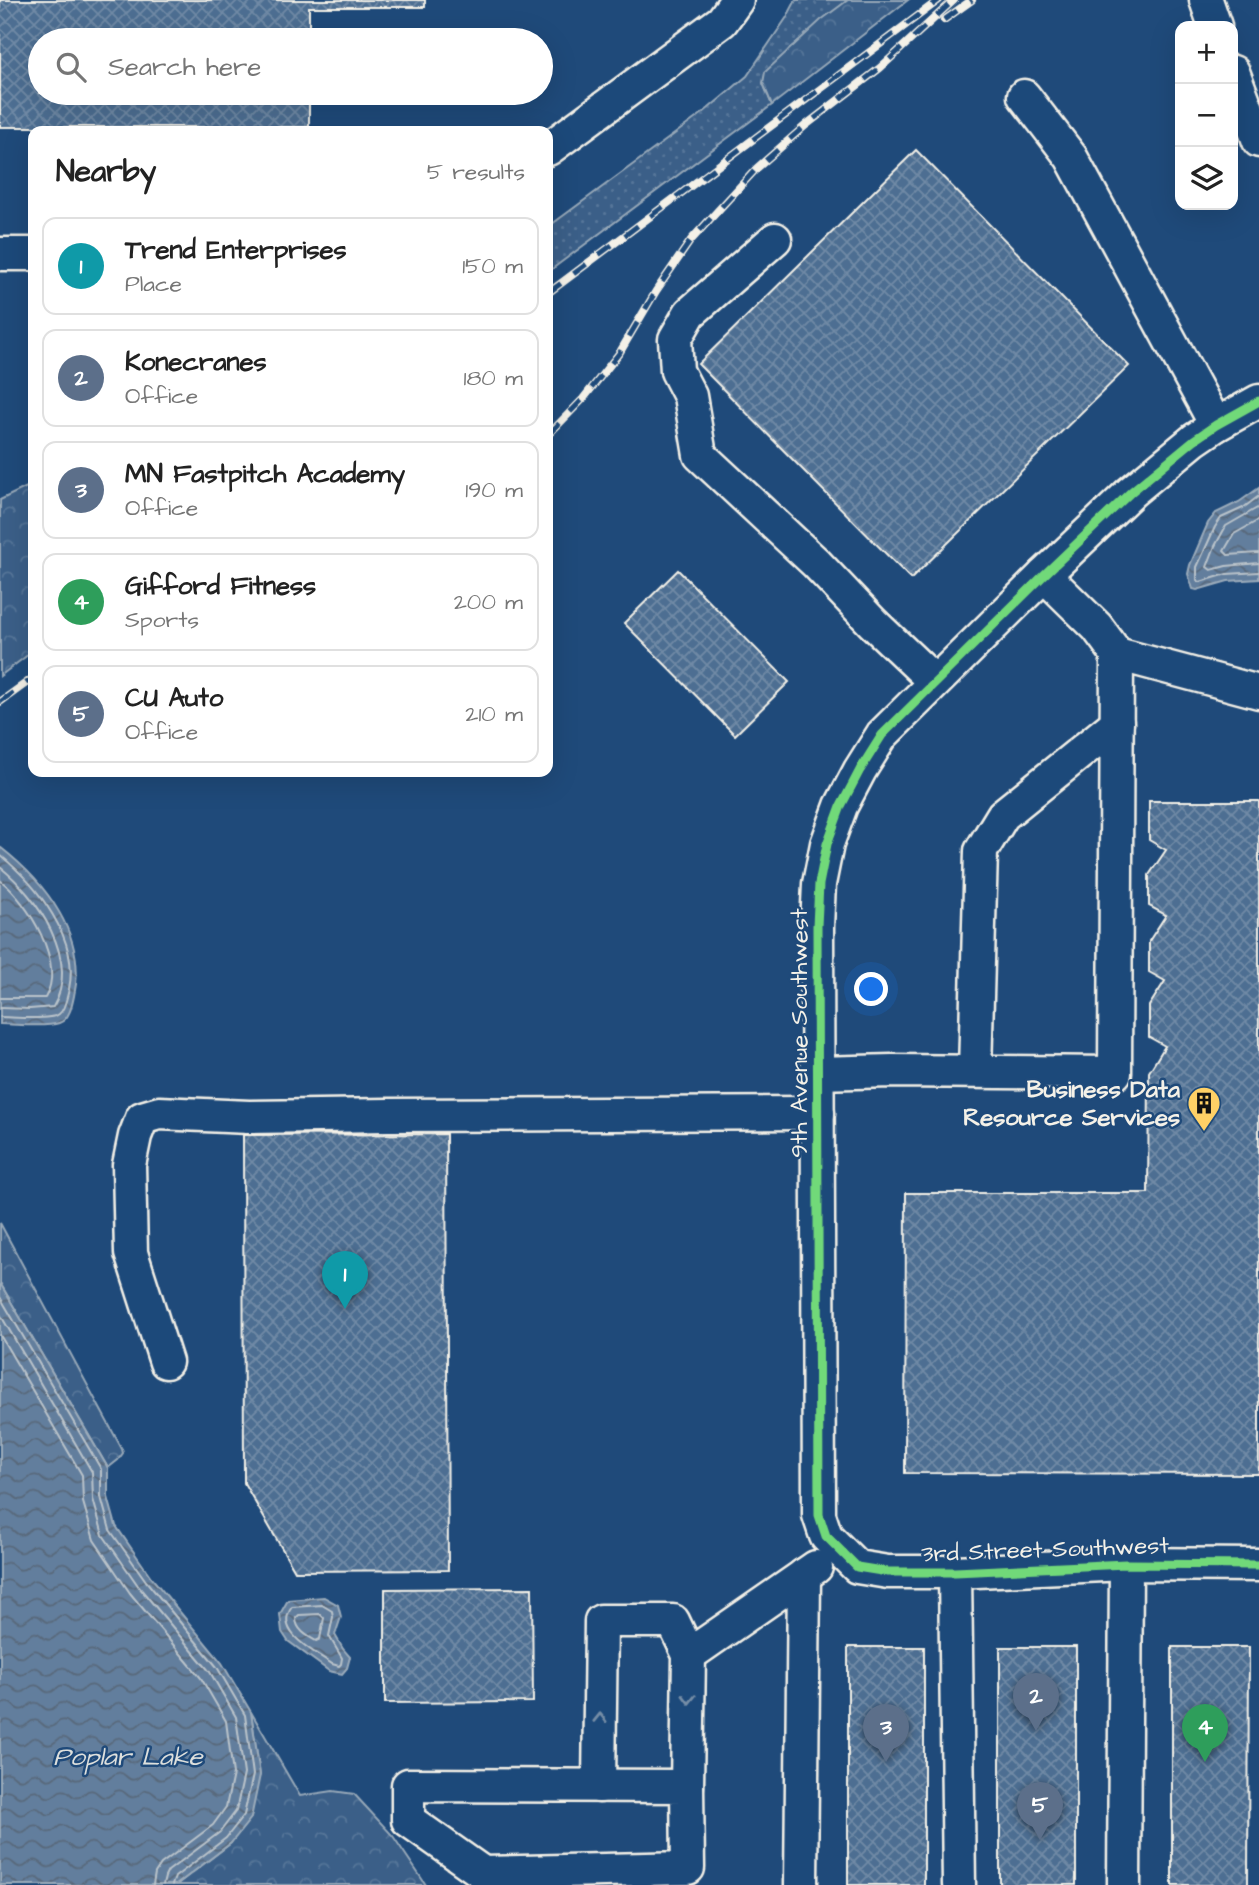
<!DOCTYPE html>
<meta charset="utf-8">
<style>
:root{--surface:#fff;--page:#f6f6f6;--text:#222;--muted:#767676;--line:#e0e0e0;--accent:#857141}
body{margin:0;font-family:"Architects Daughter",sans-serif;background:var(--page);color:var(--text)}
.controls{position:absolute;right:21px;top:21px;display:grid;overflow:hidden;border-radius:14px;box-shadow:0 7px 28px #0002}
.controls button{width:63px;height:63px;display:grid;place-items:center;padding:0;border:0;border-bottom:2px solid var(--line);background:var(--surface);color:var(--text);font:35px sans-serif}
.you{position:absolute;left:872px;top:990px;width:24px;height:24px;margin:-18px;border:5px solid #fff;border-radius:50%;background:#1a73e8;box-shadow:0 0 0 10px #1a73e833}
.badge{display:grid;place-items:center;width:46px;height:46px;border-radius:50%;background:var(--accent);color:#fff;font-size:23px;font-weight:700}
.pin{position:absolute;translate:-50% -58px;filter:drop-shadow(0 2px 4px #0008)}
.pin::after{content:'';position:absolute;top:37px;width:24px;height:21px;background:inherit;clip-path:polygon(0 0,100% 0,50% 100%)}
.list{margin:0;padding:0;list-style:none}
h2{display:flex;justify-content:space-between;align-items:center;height:91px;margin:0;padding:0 28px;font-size:30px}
h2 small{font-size:23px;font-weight:400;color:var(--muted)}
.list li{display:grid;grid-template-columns:46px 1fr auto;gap:21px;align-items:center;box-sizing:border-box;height:98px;margin:0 14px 14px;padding:0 14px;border:2px solid var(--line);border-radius:14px}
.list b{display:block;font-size:26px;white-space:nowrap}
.list p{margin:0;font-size:23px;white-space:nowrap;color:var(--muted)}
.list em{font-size:23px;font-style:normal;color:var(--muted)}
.icon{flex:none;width:38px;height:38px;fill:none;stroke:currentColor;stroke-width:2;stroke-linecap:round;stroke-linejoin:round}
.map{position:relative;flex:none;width:1259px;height:1885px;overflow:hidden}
.search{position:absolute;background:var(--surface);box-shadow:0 7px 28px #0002;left:28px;top:28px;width:525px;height:77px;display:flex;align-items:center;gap:18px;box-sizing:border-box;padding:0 24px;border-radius:38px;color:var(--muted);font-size:26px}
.panel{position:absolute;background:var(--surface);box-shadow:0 7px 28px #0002;left:28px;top:126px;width:525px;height:651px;border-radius:14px}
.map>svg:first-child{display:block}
</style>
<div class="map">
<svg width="1259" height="1885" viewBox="0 0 1259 1885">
<defs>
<pattern id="grass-dots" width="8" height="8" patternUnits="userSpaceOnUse" patternTransform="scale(1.75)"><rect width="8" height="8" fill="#3a5f88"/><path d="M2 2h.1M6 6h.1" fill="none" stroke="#577699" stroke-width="1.8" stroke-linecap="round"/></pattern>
<pattern id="forest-crowns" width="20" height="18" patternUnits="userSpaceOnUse" patternTransform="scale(1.75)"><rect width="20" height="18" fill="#3a5f88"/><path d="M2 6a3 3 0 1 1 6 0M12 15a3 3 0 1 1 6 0" fill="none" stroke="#577699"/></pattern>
<pattern id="water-waves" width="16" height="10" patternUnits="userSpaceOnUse" patternTransform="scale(1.75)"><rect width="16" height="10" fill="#627e9d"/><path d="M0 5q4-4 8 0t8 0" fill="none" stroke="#58687a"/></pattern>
<pattern id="building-cross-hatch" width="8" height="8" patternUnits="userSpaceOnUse" patternTransform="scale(1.75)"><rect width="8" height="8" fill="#4d6e92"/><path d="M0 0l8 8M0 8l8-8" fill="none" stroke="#708aa6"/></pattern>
</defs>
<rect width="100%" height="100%" fill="#1f4a7a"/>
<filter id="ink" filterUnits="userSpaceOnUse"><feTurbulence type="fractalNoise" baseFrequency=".0143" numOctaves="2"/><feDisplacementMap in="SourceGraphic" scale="14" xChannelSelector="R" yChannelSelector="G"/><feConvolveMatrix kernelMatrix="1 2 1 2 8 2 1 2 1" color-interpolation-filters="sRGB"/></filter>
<g filter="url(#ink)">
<path fill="url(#grass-dots)" stroke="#97a8b8" stroke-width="2" d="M796,0H848L790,48L763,83L772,105L548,272V227L703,113L747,76L787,17Z"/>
<g fill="url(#forest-crowns)" stroke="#97a8b8" stroke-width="2">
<path d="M848,0H908L772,105L763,83L765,72L821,20Z"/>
<path d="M33,484V651L0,676V500Z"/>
<path d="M0,1223L122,1449L123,1453L118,1460L108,1468L0,1283Z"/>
<path d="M251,1712L300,1796L333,1791L354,1794L393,1836L426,1885H176L231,1843L260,1775Z"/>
</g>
<g fill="url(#water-waves)" stroke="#9cacbb" stroke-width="2">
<path d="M1259,488V579L1228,581L1197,590L1193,589L1188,574L1190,565L1208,523L1216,513L1239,502Z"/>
<path d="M0,847C45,882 88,936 74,996C72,1006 69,1020 59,1023C45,1028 16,1024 0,1024Z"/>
<path d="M0,1283L108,1468V1497L116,1526L151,1577L222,1663L251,1712L260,1775L251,1818L231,1843L176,1885H0Z"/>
<path d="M324,1597L338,1605L341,1617L335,1635L343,1649L350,1657L347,1668L342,1674L329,1671L288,1641L282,1632L280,1614L288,1600Z"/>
</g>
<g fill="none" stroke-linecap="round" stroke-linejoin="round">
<g stroke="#bac3ca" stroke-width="2">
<path d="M1259,496L1243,508L1221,518L1215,527L1197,567V580L1200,582L1227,574L1259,572"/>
<path d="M1259,507L1226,526L1215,546L1207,567L1211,570L1226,566L1259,563"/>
<path d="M1259,520L1234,534L1224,551L1228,555L1259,553"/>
<path d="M0,855C37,885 80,939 69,989C67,997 65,1010 59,1014C51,1021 12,1017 0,1017"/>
<path d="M0,867C37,896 81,960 53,1007L30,1009L0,1008"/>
<path d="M0,880C28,902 66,963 45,998H0"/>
<path d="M0,1297L101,1469V1497L110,1530L146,1581L217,1667L245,1715L253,1775L244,1815L226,1838L175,1877L172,1885"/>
<path d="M0,1314L92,1472L93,1499L103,1535L139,1587L210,1672L236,1717L244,1774L236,1811L220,1832L168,1871L165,1877L163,1885"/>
<path d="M0,1335L82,1475L83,1502L94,1540L130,1593L201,1678L226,1721L233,1774L226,1807L213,1825L161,1864L155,1873L153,1885"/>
<path d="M322,1605L332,1611L333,1617L329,1636L342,1658L341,1664L339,1666L332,1664C315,1652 273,1632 292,1607Z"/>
<path d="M320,1614L324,1618L320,1639L316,1641C307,1636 296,1630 296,1618L299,1615Z"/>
</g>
</g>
<g fill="url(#building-cross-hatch)" stroke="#f4f1e8" stroke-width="2">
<path d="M0,0H425V7H309V40H40V93H309V127H0Z"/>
<path d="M916,150L1129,366L911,579L698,364Z"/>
<path d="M678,570L789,682L735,735L624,623Z"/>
<path d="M1149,801H1259V1474L905,1473L906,1193H1148L1149,1072L1165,1046L1149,1037V1006L1165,981L1149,972V941L1166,915L1149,906V875L1166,850L1149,840Z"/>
<path d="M446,1134L448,1570L295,1571L244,1483L243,1135Z"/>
<path d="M532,1588L533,1702L385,1703V1589Z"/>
<rect x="848" y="1647" width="76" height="238"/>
<rect x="1000" y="1647" width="76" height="238"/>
<path d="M1172,1647H1249L1248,1885H1172Z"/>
</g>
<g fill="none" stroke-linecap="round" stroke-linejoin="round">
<defs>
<g id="minor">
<path d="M1206,0L1215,26"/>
<path d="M1233,72L1259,141"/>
<path d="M1024,96L1071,157L1216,425"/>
<path d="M548,149L722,21L737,0"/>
<path d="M775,239L690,313L675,339L677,371L690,396L700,455L816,563L873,623L935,682"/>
<path d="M0,254H33"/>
<path d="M1259,401L1216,425L1194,440L1131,492L1044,575L882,735L860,770L841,806L827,844L819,884L817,926L819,1515L826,1536L857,1567L888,1572H955L1126,1564L1259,1565"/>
<path d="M1117,654L1259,692"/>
<path d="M975,1071L981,851L1003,815L1117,723"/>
<path d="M818,1073L892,1071L1115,1073L1117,654L1097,627L1044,575"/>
<path d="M166,1362L131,1253L129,1165L135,1136L142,1118L159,1113L249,1117L388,1115L818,1113"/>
<path d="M955,1572L959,1885"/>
<path d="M689,1655L816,1567"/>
<path d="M408,1785L687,1786L688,1868L483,1873L408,1820Z"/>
<path d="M599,1786L601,1621H673L689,1655L687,1786"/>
<path d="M801,1885L804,1575"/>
<path d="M1124,1885L1126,1564"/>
</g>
</defs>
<use href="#minor" stroke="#f4f1e8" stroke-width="37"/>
<use href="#minor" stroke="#1f4a7a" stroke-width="32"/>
<defs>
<g id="rail">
<path d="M944,20L972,0"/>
<path d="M548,293L939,0"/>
<path d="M548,435L583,399L620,352L656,291L691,240L757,168L806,125L880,68L954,0"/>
<path d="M0,702L33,678"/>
</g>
</defs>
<use href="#rail" stroke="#f4f1e8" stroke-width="8"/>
<use href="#rail" stroke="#1f4a7a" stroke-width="5" stroke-dasharray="16" stroke-linecap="butt"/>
<defs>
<path id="cycleway" d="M1259,401L1216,425L1194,440L1131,492L1044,575L882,735L860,770L841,806L827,844L819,884L817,926L819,1515L826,1536L857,1567L888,1572H955L1126,1564L1259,1565"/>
</defs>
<use href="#cycleway" stroke="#1f4a7a" stroke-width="13"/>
<use href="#cycleway" stroke="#71d979" stroke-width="9"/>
</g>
<defs><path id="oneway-chevron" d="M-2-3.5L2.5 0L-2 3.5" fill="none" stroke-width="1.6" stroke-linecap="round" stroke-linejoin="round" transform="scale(1.75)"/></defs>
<g stroke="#748da6">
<use href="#oneway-chevron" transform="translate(689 1699) rotate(91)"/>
<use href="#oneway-chevron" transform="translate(600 1718) rotate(-89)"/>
</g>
</g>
<defs>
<symbol id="building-pin" viewBox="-11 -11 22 30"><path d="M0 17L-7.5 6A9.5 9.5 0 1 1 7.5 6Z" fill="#ffd166" stroke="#1f4a7a"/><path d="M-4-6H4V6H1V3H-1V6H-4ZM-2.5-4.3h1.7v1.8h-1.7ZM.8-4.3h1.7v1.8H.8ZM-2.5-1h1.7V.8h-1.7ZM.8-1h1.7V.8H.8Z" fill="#111"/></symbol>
</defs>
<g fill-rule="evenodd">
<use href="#building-pin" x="1185" y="1084" width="38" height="52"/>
</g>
<g text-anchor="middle" stroke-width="5" stroke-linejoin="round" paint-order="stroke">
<g font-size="24" fill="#f4f1e8" stroke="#1f4a7a">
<text transform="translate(799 1033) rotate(-90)" y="8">9th Avenue Southwest</text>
<text transform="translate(1045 1549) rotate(-2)" y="8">3rd Street Southwest</text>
</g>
<g font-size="24" font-weight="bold" fill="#f4f1e8" stroke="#1f4a7a" text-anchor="end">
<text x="1180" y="1097">Business Data<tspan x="1180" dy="28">Resource Services</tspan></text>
</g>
<g font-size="26" font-style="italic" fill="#dee0dd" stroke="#1f4a7a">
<text x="128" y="1765">Poplar Lake</text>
</g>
</g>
</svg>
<div class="controls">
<button>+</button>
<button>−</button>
<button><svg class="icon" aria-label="layers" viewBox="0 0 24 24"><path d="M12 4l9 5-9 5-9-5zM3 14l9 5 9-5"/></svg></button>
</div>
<div class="you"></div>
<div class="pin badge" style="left:345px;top:1309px;background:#0f9aa8">1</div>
<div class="pin badge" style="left:1036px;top:1731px;background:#5c6f8a">2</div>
<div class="pin badge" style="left:886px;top:1762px;background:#5c6f8a">3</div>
<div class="pin badge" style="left:1205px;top:1762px;background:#2e9e5b">4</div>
<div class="pin badge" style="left:1040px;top:1840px;background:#5c6f8a">5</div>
<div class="search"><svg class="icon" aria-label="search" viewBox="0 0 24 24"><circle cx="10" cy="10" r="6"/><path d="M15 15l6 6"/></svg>Search here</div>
<section class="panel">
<h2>Nearby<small>5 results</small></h2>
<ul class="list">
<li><span class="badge" style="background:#0f9aa8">1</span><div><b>Trend Enterprises</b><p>Place</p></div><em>150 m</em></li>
<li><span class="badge" style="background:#5c6f8a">2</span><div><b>Konecranes</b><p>Office</p></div><em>180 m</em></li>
<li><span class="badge" style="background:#5c6f8a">3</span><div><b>MN Fastpitch Academy</b><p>Office</p></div><em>190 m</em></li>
<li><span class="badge" style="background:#2e9e5b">4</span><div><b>Gifford Fitness</b><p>Sports</p></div><em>200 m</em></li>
<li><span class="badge" style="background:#5c6f8a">5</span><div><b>CU Auto</b><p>Office</p></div><em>210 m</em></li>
</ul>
</section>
</div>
